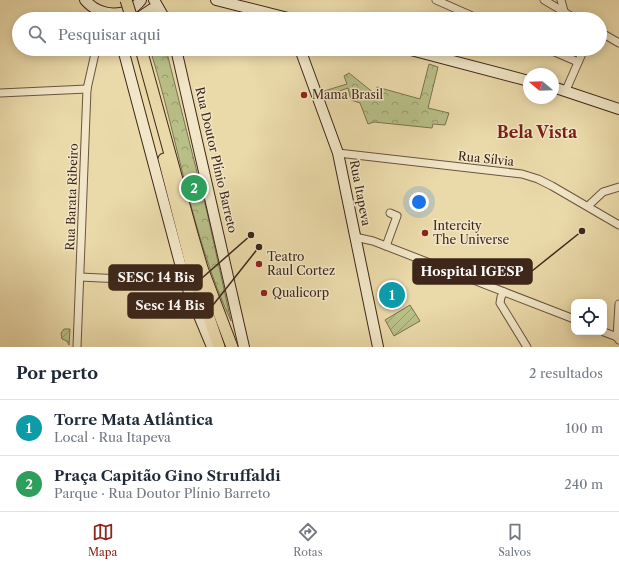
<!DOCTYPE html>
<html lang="pt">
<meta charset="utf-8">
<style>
:root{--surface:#fff;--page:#f6f6f7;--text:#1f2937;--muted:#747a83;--line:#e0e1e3;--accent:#8f2418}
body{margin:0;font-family:"Libre Caslon Text",serif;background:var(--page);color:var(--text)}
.controls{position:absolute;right:12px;bottom:12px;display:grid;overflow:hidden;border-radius:8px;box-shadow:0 2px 10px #0003}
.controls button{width:36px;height:36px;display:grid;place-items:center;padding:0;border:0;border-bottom:1px solid var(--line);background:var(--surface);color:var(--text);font:20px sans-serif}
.compass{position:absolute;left:523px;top:68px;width:36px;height:36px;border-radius:50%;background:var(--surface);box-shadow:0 2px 10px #0003;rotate:289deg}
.you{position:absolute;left:419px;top:202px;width:14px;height:14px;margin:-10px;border:3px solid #fff;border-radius:50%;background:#1a73e8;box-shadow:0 0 0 6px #1a73e833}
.badge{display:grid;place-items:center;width:26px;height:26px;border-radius:50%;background:var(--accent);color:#fff;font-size:13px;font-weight:700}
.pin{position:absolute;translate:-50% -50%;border:2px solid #fff;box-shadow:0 1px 4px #0006}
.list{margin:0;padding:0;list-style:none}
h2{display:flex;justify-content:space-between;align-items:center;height:52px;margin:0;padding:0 16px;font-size:17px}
h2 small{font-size:13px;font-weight:400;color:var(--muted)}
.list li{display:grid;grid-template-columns:26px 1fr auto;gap:12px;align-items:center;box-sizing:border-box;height:56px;padding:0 16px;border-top:1px solid var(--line)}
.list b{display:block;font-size:15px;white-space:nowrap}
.list p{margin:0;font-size:13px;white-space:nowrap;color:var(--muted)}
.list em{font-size:13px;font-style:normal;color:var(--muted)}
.icon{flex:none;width:22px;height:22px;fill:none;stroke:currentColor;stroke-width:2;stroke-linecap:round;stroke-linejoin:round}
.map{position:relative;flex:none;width:619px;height:347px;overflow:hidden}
.search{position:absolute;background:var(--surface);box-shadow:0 2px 10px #0003;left:12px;right:12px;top:12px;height:44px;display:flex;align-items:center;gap:10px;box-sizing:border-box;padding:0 14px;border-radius:22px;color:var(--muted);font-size:15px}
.sheet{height:164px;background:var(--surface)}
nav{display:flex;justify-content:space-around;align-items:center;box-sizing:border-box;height:56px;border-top:1px solid var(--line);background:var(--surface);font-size:11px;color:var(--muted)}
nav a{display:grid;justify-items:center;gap:2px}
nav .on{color:var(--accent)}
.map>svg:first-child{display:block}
</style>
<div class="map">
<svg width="619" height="347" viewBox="0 0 619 347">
<defs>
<pattern id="forest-crowns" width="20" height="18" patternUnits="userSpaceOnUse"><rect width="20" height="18" fill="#b8bf87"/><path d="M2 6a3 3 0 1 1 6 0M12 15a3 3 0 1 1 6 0" fill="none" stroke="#979b6e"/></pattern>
<pattern id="garden-furrows" width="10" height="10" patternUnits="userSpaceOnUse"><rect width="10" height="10" fill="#b8bf87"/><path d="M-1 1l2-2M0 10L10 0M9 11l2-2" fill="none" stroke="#979b6e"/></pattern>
</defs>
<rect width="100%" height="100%" fill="#ead9a9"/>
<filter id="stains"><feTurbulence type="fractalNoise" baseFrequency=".005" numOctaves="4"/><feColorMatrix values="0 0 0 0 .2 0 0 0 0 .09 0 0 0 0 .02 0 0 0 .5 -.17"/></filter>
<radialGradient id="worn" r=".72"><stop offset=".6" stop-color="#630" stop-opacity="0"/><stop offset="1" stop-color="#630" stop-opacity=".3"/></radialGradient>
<g fill="url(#forest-crowns)" stroke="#7b7350">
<path d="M150,49H166L207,212L231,321C191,235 178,139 150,49Z"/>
<path d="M429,64L438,67L428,108L449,113L445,125L433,124L432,128L374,122L368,124L360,103L351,100L348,88L325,96L324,91L347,84L344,76L349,73L375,94L377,87L420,99Z"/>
</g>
<g fill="url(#garden-furrows)" stroke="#7b7350">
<path d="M410,305L420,321L394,336L385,320Z"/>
<path d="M64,329H70L69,345L67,341L62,339L61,333Z"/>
</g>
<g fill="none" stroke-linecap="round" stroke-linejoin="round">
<defs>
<g id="street">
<path d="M436,0L479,19"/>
<path d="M544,0L576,19"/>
<path d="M561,0L564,11"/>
<path d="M600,32L619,43"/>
<path d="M548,49L578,62"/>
<path d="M566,90L584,49"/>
<path d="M0,93L87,89"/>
<path d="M338,153L522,174L538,179L552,186L619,225"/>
<path d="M588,206L603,192L619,187"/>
<path d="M355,237L373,241L574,319"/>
<path d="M386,246L397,216L390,213"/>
<path d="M80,277L185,282"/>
<path d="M504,292L501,297L500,303L527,347"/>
<path d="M604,332L617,337L619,340"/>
<path d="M617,337L619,304"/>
<path d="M77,347L87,89L96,49"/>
</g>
<g id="secondary">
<path d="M85,0C100,17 127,19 141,0"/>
<path d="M154,0L165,19"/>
<path d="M216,0L292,19"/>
<path d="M137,19L152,9L160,12"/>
<path d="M123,49L185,282L212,347"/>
<path d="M176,49L244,347"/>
<path d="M300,49L338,153L378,347"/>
<path d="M407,49L529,81"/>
<path d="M553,87L619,109"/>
</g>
<g id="primary">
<path d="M141,49L192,234L202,268L232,347"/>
<path d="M164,159L192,268L219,347"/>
</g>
</defs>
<use href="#street" stroke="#69543e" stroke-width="9"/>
<use href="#secondary" stroke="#3e271a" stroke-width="12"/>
<use href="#primary" stroke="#3e271a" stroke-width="13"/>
<use href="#street" stroke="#f1e6c7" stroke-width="7"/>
<use href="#secondary" stroke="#f1e6c7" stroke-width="10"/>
<use href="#primary" stroke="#ead9a9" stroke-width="11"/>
<defs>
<path id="primary-bridge" d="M126,0L132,19"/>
</defs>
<use href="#primary-bridge" stroke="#3e271a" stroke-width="13" stroke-linecap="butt"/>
<use href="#primary-bridge" stroke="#ead9a9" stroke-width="11"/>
</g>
<g fill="#8f2418" stroke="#f1e6c7" stroke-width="1.5">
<circle cx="304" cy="95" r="4"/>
<circle cx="425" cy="233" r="4"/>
<circle cx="259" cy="264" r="4"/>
<circle cx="264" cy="293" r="4"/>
</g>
<g text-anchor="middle" stroke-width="3" stroke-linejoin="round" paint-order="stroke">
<g font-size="12" fill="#3e271a" stroke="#f1e6c7" text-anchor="start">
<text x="312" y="99">Mama Brasil</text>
<text x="433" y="230">Intercity<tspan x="433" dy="14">The Universe</tspan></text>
<text x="267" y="261">Teatro<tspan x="267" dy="14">Raul Cortez</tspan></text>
<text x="272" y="297">Qualicorp</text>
</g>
<g font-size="12" fill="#3e271a" stroke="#f1e6c7">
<text transform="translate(486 159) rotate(6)" y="4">Rua Sílvia</text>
<text transform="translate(216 160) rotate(77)" y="4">Rua Doutor Plínio Barreto</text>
<text transform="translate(360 193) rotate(79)" y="4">Rua Itapeva</text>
<text transform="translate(72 197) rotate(-88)" y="4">Rua Barata Ribeiro</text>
</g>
<g font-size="16" font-weight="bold" fill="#7a1f14" stroke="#f1e6c7">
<text x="537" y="138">Bela Vista</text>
</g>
</g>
<path fill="none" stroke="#3e271a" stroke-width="1.5" d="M582 231L532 271M251 235L202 278M259 247L213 305"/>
<g fill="#3e271a" stroke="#f1e6c7" stroke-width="1.5">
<circle cx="582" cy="231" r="4"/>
<circle cx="251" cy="235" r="4"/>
<circle cx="259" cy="247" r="4"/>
</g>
<g fill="#3e271a" stroke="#3e271a" stroke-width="1.5">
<rect x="413" y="259" width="119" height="25" rx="4"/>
<rect x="109" y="265" width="93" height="25" rx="4"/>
<rect x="128" y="293" width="85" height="25" rx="4"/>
</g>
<g font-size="13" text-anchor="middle" font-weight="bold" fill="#fff">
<text x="472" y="276">Hospital IGESP</text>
<text x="156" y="282">SESC 14 Bis</text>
<text x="170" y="310">Sesc 14 Bis</text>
</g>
<rect width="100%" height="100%" filter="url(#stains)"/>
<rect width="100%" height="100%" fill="url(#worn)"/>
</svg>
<div class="controls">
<button><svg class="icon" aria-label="locate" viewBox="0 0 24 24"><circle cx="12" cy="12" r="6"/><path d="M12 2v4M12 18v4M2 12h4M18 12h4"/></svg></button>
</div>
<svg class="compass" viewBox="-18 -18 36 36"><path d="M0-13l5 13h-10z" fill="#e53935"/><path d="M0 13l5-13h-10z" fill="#747a83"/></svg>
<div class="you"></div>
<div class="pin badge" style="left:392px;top:295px;background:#0f9aa8">1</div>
<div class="pin badge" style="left:194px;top:188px;background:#2e9e5b">2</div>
<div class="search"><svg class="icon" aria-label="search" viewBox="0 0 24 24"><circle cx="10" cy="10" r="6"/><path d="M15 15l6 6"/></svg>Pesquisar aqui</div>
</div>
<section class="sheet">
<h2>Por perto<small>2 resultados</small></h2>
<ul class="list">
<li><span class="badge" style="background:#0f9aa8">1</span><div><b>Torre Mata Atlântica</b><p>Local · Rua Itapeva</p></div><em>100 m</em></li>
<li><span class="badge" style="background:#2e9e5b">2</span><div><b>Praça Capitão Gino Struffaldi</b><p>Parque · Rua Doutor Plínio Barreto</p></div><em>240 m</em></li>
</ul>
</section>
<nav>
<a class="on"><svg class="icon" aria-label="map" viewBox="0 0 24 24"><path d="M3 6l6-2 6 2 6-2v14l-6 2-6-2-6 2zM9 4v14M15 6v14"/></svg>Mapa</a>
<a><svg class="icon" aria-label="directions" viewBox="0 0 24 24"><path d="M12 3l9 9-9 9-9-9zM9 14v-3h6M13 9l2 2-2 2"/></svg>Rotas</a>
<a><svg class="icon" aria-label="saved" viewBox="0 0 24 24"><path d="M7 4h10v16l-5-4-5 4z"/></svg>Salvos</a>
</nav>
